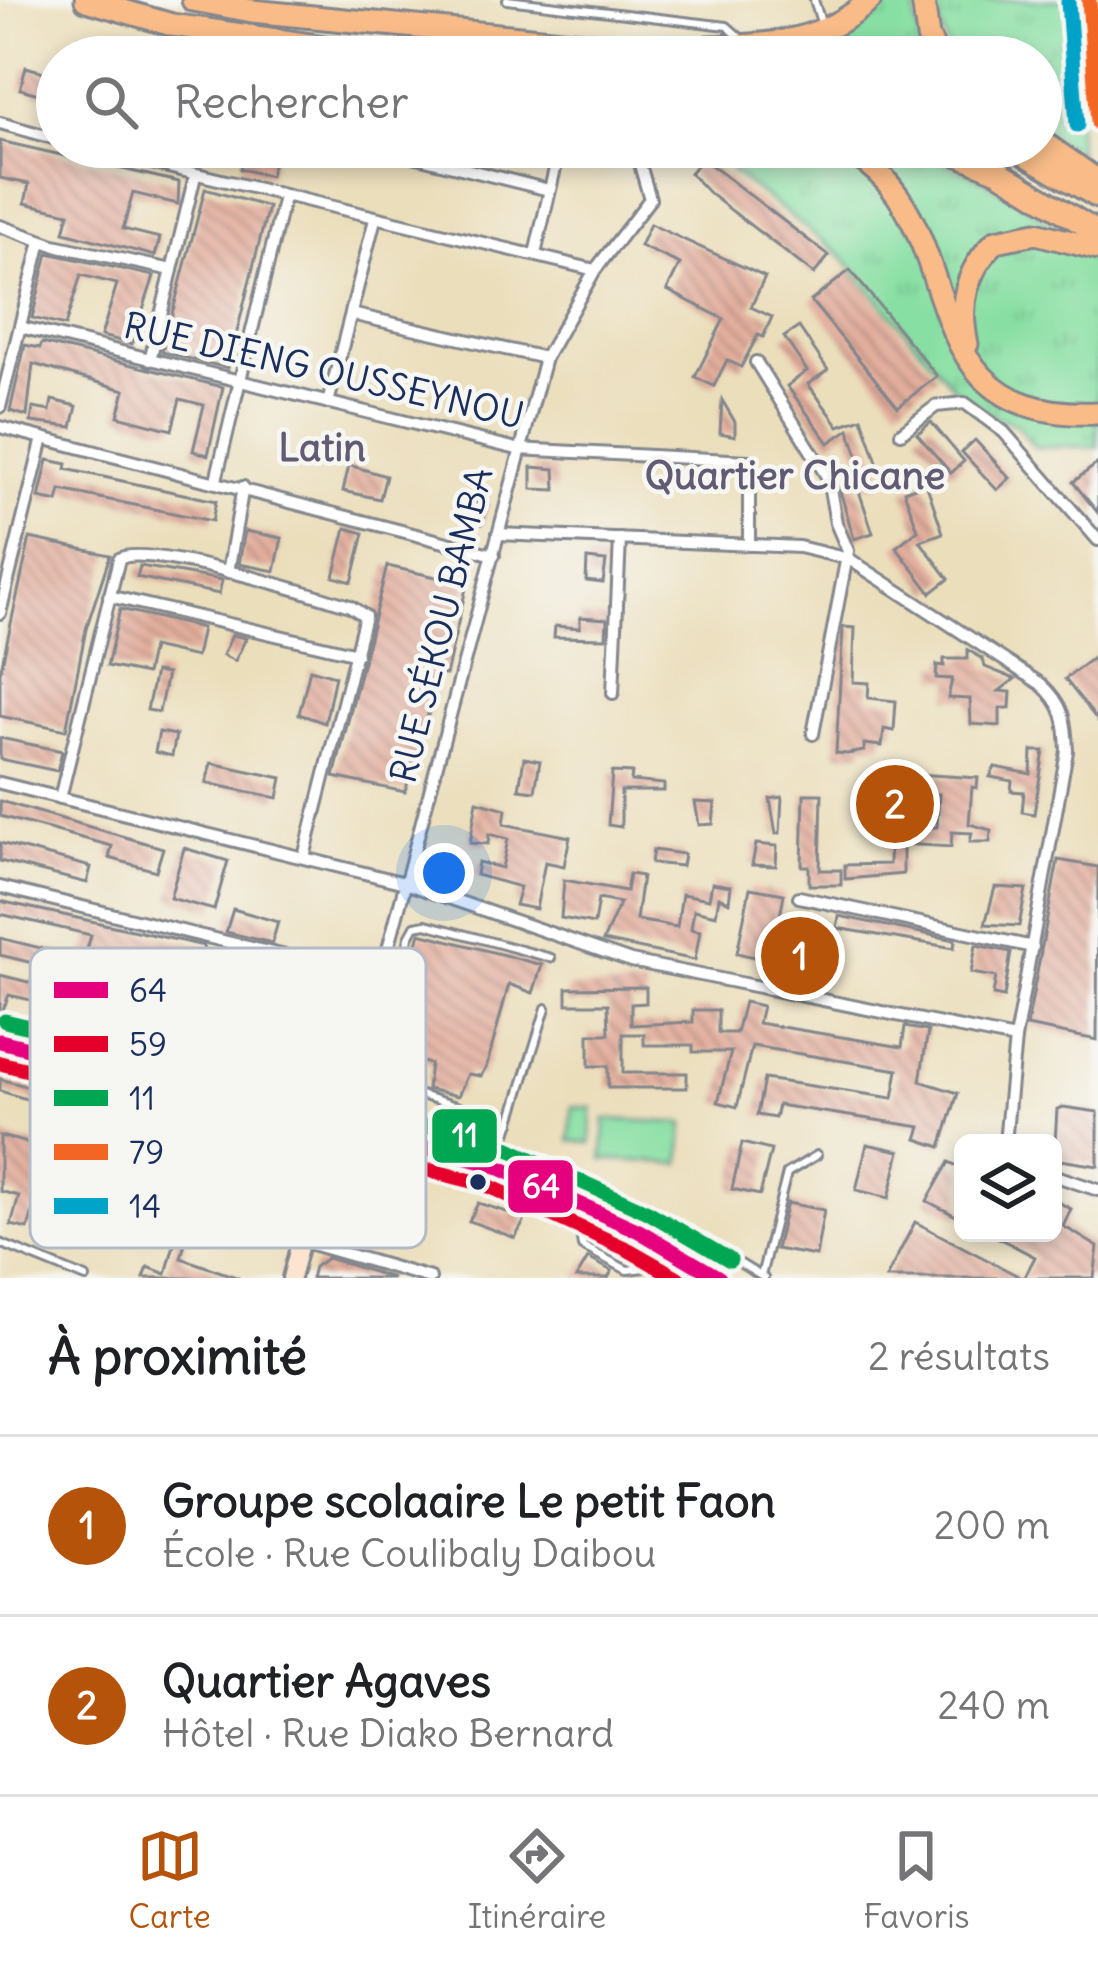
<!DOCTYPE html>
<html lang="fr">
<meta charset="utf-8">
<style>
:root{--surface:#fff;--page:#f6f6f6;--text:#202124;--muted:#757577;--line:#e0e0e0;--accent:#b45309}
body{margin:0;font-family:Delius,sans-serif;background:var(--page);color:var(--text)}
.controls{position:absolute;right:36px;bottom:36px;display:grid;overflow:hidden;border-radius:18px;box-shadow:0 6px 18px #0003}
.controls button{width:108px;height:108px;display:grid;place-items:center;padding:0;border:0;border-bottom:3px solid var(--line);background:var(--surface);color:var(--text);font:60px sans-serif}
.you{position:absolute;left:444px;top:873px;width:42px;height:42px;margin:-30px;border:9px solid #fff;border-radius:50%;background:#1a73e8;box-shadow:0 0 0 18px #1a73e833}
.badge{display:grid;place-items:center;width:78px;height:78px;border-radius:50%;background:var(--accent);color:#fff;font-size:39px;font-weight:700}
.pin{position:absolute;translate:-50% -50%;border:6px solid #fff;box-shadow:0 3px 12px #0006}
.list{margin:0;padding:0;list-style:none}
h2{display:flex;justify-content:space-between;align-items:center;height:156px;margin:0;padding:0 48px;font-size:51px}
h2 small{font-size:39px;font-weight:400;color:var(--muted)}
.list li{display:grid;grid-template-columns:78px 1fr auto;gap:36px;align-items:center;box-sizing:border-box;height:180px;padding:0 48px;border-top:3px solid var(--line)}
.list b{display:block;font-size:45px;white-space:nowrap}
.list p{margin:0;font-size:39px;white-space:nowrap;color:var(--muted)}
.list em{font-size:39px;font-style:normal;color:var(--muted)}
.icon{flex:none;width:66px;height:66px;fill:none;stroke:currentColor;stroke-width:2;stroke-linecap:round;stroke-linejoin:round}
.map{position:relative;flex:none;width:1098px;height:1278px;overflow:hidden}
.search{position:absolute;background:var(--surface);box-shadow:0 6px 18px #0003;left:36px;right:36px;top:36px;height:132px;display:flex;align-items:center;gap:30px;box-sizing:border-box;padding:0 42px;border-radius:66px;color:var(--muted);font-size:45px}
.sheet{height:516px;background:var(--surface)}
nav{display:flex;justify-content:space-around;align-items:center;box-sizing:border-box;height:168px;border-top:3px solid var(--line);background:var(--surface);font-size:33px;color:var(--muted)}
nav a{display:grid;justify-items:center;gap:6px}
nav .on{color:var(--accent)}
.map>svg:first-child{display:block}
</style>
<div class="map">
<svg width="1098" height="1278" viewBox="0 0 1098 1278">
<defs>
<pattern id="grass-tufts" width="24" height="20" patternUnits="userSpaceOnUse" patternTransform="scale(3)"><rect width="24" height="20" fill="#88dfa3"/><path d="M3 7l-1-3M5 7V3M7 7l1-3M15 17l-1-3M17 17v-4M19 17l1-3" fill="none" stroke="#75c08f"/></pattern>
<pattern id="building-back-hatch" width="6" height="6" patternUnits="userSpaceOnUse" patternTransform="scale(3)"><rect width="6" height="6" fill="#e3ae9d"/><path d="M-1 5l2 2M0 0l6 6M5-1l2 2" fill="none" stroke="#b78e83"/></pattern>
</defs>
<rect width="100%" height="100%" fill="#f6f6f2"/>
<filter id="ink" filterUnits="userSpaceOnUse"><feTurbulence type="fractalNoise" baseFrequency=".00833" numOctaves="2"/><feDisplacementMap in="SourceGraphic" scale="24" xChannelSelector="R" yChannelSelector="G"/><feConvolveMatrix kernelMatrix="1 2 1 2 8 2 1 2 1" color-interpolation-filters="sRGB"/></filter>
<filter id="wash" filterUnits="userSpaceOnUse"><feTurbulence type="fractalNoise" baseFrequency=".004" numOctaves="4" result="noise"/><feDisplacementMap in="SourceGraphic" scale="48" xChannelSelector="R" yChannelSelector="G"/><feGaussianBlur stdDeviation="2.7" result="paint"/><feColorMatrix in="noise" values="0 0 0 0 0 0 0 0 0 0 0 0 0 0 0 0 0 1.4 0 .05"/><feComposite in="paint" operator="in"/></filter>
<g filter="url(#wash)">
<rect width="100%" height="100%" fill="#ebdebb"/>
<g fill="url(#grass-tufts)" stroke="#528780" stroke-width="3">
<path d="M881,0H916V24L927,57L775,53L823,40Z"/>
<path d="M931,0H1073L1078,153L1041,129V57H951Z"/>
<path d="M735,147C783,147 836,141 884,147C963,157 1036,210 1096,258L1098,447H1034L1016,424L971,408L841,255L732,172Z"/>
</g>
<g fill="#88dfa3" stroke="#528780" stroke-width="3">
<path d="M572,1107L592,1108L591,1143L570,1141Z"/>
<path d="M605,1119L684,1123L681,1164L603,1159Z"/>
</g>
<g id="blocks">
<g fill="url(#building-back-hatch)">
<path d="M79,37L135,54L134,57H74Z"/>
<path d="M26,67L57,76V99L20,89Z"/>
<path d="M0,141L179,182L178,204L133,193L129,207L123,229L160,238L155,256L64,232L69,213L25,203L29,184L0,178Z"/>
<path d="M245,147L275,153L270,176L240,169Z"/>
<path d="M702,158L829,256L814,274L710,194L690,173Z"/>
<path d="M205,189L268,207L228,368L162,352Z"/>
<path d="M650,224L765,277L751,307L772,317L763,337L758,335L741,367L727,360L714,386L695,377L724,319L667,290L680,264L640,246Z"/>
<path d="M48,253L154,276L132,344L101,336L117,284L81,275L65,326L32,318Z"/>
<path d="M850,270L937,376L898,407L811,301Z"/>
<path d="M799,327L828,370L808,384L839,426L862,418L884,482L869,487L849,429L829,443L787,386L807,371L784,337Z"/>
<path d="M42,343L223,387L208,455L193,451L204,405L180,399L172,430L118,416L125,390L33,364L27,416L10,411L25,345L40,348Z"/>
<path d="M52,400L77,406L72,427L31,422L33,408L50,411Z"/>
<path d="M722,400L735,422V436L720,433Z"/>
<path d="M931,422L964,461L951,473L917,434Z"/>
<path d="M975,440L1010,478L997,490L962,452Z"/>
<path d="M48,460L67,464L66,469L216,501L212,521L61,490L58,502L39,498Z"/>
<path d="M1098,463V513L1073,482Z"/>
<path d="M349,465L386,476L380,499L343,491Z"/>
<path d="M532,467L555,469L556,490L532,489Z"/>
<path d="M856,482L873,533L854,539L839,487Z"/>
<path d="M926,483L943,533L920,541L949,579L931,593L896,547L918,530L904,491Z"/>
<path d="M468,499L488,505L482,524L462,520Z"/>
<path d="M346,528L364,533L352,582L334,577Z"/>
<path d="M245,531L282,538L275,571L239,564Z"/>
<path d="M30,538L110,555L86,629L66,730L0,716V673Z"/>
<path d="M587,559L606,561L603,583L586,581Z"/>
<path d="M140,566L222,580L219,594L137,577Z"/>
<path d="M387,566L467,584L446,675L440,674L405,792L334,777Z"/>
<path d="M120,609L202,628L196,657L152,647L146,674L107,666Z"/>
<path d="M580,617L607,619L606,638L554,637L555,626L580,628Z"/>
<path d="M843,627L855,628L853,682L869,683L868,698L896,701L894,731L884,729L882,746L864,744V751L847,754L836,753Z"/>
<path d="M232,635L246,638L235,661L223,655Z"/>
<path d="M968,650L983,659L985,667L1015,679L999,691L1011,692L1010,708H1000V726L971,724L970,699L948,698L952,679L936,678L937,665L944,666V659H968Z"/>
<path d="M1098,654V721L1065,679Z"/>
<path d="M310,669L335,676L325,723L299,714Z"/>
<path d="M155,672L167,674L159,712L147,710Z"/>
<path d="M159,732L176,735L172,756L155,752Z"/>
<path d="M0,738L62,751L57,771L0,759Z"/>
<path d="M1032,751H1044L1034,814L1022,812L1024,792L1011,791L1012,781L990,777L995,767L1031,774Z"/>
<path d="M524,758L540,761L535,791L519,789Z"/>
<path d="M211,763L282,778L278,798L206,783Z"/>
<path d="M612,772L632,773L631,781L664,784V791H621V827L608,825Z"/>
<path d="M885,772L978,778L977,788L972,787L969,824L991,830L990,842H970L972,833L952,832L951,847L903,844V874L845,879V865L889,864L890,832L937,827L939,794L883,790L882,807L868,806L864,778L885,780Z"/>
<path d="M804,794H822L820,870H841V885H809V866H802Z"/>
<path d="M782,797L780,833L776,834L770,799Z"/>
<path d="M0,801L163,848L156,871L109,858L112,846L0,816Z"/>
<path d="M477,801L506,809L504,824L570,837L564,866L545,862L536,909L515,905L520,887L476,875L478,862L502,868L508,839L489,834L488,844L470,843Z"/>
<path d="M695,802L715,803L713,824L699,825Z"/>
<path d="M0,843L91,867L87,883L0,861Z"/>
<path d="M756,844L777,846L776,866L752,865Z"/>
<path d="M184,848L228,861L214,910L170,898Z"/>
<path d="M653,850L684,854L682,866L651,863Z"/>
<path d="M1058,860L1098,867L1097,1040L1027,1026Z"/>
<path d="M629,874L642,876L636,920L677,927L682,894L709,899L712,883L731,886L729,902L719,897L716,915L694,910L691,929L700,931L695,960L603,941L620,903L598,899L594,924L561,918L564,880L626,891Z"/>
<path d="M995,887L1026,889L1019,926L985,924Z"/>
<path d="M750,888L784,894L772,961L737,953Z"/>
<path d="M0,901L204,946L199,965L210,969L194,1012L135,991L134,997L78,982L91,935L0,914Z"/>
<path d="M233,909L278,922L272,943L226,932Z"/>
<path d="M839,916L955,940L954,948L837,928Z"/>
<path d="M420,933L542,965L533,993L509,984L487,1065L481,1076L468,1074L458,1096L427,1089L430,1064L410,1059L408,1043L427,963L412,960Z"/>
<path d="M0,938L61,953L57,969L0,955Z"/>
<path d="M976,945L1011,952L1004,997L993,995L996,977L971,973Z"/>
<path d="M0,975L73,993L69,1009L9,995L0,1017Z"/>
<path d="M646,987V1003L631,1004V1025L693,1022V1010H718V1033H736L744,1002L762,1006L758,1023L902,1047L905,1027L928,1031L920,1081L958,1093L941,1147L917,1139L921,1127L778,1105L775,1118L757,1115L764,1079L893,1098L898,1070L752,1046L737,1107L718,1102L731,1052H693V1045H644V1034H623V1073H687V1088H608V1066H589V1034H609L608,1004H567V988Z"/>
<path d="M0,1079L240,1145L244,1132L265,1137L263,1144L304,1154L290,1219L225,1203L229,1187L110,1156L105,1170L79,1163L70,1199L39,1191L28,1229L11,1225L19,1196L0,1191V1136L36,1145L46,1105L0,1091Z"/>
<path d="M1063,1107L1098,1112V1166L1054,1159L1057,1109Z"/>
<path d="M742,1143L771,1150L760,1195L732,1189Z"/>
<path d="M867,1144L900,1151L889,1198L856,1190Z"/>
<path d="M949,1162L963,1169L960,1218L927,1201Z"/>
<path d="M187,1197L196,1200L181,1258L239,1278H144L148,1267L166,1274Z"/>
<path d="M1058,1202L1071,1209L1063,1226L1098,1247L1094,1278H1024L1035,1257L989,1233H1053Z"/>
<path d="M478,1203L526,1218L515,1238L469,1221Z"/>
<path d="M787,1203L824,1210L816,1256L776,1249Z"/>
<path d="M915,1222L1022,1278H886Z"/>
<path d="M327,1258L393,1278H311L314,1267Z"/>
<path d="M588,1258L612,1271L608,1278H576Z"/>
</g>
</g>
</g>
<g filter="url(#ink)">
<use href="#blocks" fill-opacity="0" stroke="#83868c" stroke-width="3"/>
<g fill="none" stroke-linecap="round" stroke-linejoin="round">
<defs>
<g id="lane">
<path d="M507,0L727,26L743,40"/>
<path d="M814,0L821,22"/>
<path d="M339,1101C489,1146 631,1195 764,1278"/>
<path d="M511,1123L382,1083L409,937L415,926L426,924L551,958"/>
<path d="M502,1150L546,1008"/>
<path d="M202,1215L297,1240"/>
<path d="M578,1221L582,1246L627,1270L661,1266"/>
<path d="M0,1243L86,1278"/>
<path d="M761,1276L787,1173L817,1155"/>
</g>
<g id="street">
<path d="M0,123L57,139"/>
<path d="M85,147L595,270"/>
<path d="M377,147L549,190"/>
<path d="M0,226L54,245L172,270"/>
<path d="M535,254L560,147"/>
<path d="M351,314L545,358"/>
<path d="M20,327L517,449L749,461V545"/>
<path d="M150,360L195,176"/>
<path d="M756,362L828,478L836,523L848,551L813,734"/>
<path d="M328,403L375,219"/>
<path d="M0,407L41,241"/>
<path d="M0,427L494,555"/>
<path d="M901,433L936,406L965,403L1004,432L1098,540"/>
<path d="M216,480L284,197"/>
<path d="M498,534L799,547L849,559L1041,684C1064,705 1066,721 1067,751L1015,1039L1005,1143"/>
<path d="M228,572L243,487"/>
<path d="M109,596L357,654"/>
<path d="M0,613L43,438"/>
<path d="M613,693L620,539"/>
<path d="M0,783L405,883L631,961L1015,1039"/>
<path d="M60,798L119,559C144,542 313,594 350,606L365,616L304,857"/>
<path d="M0,887L380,979"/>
<path d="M799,897L1033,947"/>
<path d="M332,1121L380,979L545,358L595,270L650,199L641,168"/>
<path d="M1053,1175L1098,1190"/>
<path d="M301,1241L430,1278"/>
</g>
<g id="secondary">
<path d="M1089,0L1098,123"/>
<path d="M0,1041L491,1164L639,1231L719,1278"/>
<path d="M0,1056L479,1176L578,1217L687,1278"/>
<path d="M291,1278L330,1128"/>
</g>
<g id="highway">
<path d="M86,0L172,25L395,57"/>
<path d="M193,0L252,11L725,57"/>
<path d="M923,0L928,37L938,57"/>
<path d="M708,47C767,45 824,43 870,0"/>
<path d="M1041,141L1098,181"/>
<path d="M840,147C980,212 893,423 1098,413"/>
<path d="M940,147L998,171L1098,233"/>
<path d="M1013,147L1098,197"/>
<path d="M967,344C958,304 966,270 996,241L1036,233L1098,249"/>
</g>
</defs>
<use href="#lane" stroke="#83868c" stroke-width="12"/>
<use href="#street" stroke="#83868c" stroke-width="16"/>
<use href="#secondary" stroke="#83868c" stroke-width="22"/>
<use href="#highway" stroke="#83868c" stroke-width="27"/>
<use href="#lane" stroke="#fff" stroke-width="6"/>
<use href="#street" stroke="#fff" stroke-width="10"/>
<use href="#secondary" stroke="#fde4d0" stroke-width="16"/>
<use href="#highway" stroke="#f9bc89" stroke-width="21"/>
<defs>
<path id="bus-1" d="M0,1041L491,1164L639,1231L719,1278"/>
<path id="bus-2" d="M0,1063L484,1184L629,1250L678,1278"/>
<path id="bus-3" d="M5,1021L498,1144L648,1212L730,1260"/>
<path id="bus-4" d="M1089,0L1098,123"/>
<path id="bus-5" d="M1068,2L1077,125"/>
</defs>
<use href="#bus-1" stroke="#f6f6f2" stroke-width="24"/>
<use href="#bus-2" stroke="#f6f6f2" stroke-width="24"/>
<use href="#bus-3" stroke="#f6f6f2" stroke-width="24"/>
<use href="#bus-4" stroke="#f6f6f2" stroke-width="24"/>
<use href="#bus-5" stroke="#f6f6f2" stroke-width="24"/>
<use href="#bus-1" stroke="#e5007d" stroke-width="15"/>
<use href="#bus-2" stroke="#e4002b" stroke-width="15"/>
<use href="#bus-3" stroke="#00a651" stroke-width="15"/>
<use href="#bus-4" stroke="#f26522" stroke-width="15"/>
<use href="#bus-5" stroke="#01a3c8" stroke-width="15"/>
</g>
</g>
<circle fill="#1b2f5e" stroke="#f6f6f2" stroke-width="4.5" cx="478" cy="1182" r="10"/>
<g text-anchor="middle" stroke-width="9" stroke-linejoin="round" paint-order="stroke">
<g font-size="36" fill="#1b2f5e" stroke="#f6f6f2">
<text transform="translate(324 370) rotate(13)" y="13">RUE DIENG OUSSEYNOU</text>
<text transform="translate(441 625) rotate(-76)" y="13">RUE SÉKOU BAMBA</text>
</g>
<g font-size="39" font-weight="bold" fill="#615b74" stroke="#f6f6f2">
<text x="322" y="461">Latin</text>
<text x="795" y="489">Quartier Chicane</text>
</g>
</g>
<rect x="30" y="948" width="396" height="300" rx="18" fill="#f6f6f2" stroke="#b4bac6" stroke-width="3"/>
<rect x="54" y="982" width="54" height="16" fill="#e5007d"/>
<rect x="54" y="1036" width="54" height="16" fill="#e4002b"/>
<rect x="54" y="1090" width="54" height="16" fill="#00a651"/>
<rect x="54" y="1144" width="54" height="16" fill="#f26522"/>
<rect x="54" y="1198" width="54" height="16" fill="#01a3c8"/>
<g font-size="33" fill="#1b2f5e">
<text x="129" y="1002">64</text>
<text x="129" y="1056">59</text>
<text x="129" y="1110">11</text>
<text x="129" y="1164">79</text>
<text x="129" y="1218">14</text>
</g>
<g stroke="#f6f6f2" stroke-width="4.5">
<rect x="430" y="1107" width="69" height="58" rx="12" fill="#00a651"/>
<rect x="506" y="1158" width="69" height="57" rx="12" fill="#e5007d"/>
</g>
<g font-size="33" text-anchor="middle" font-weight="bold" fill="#fff">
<text x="465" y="1147">11</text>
<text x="541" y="1198">64</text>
</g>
</svg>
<div class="controls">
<button><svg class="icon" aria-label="layers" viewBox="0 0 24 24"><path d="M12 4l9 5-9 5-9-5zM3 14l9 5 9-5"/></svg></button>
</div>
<div class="you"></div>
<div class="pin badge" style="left:800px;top:956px">1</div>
<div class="pin badge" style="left:895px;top:804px">2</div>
<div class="search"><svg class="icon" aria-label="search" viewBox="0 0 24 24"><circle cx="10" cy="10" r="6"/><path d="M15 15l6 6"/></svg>Rechercher</div>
</div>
<section class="sheet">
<h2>À proximité<small>2 résultats</small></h2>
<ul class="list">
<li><span class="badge">1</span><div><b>Groupe scolaaire Le petit Faon</b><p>École · Rue Coulibaly Daibou</p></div><em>200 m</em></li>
<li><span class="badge">2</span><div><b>Quartier Agaves</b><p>Hôtel · Rue Diako Bernard</p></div><em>240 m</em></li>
</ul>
</section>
<nav>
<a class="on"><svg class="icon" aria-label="map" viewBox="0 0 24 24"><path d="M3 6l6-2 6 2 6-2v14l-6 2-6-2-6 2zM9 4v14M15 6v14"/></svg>Carte</a>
<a><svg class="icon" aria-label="directions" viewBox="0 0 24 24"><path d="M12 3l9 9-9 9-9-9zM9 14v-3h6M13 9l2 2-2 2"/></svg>Itinéraire</a>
<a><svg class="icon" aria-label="saved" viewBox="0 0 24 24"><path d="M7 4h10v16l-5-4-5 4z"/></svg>Favoris</a>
</nav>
